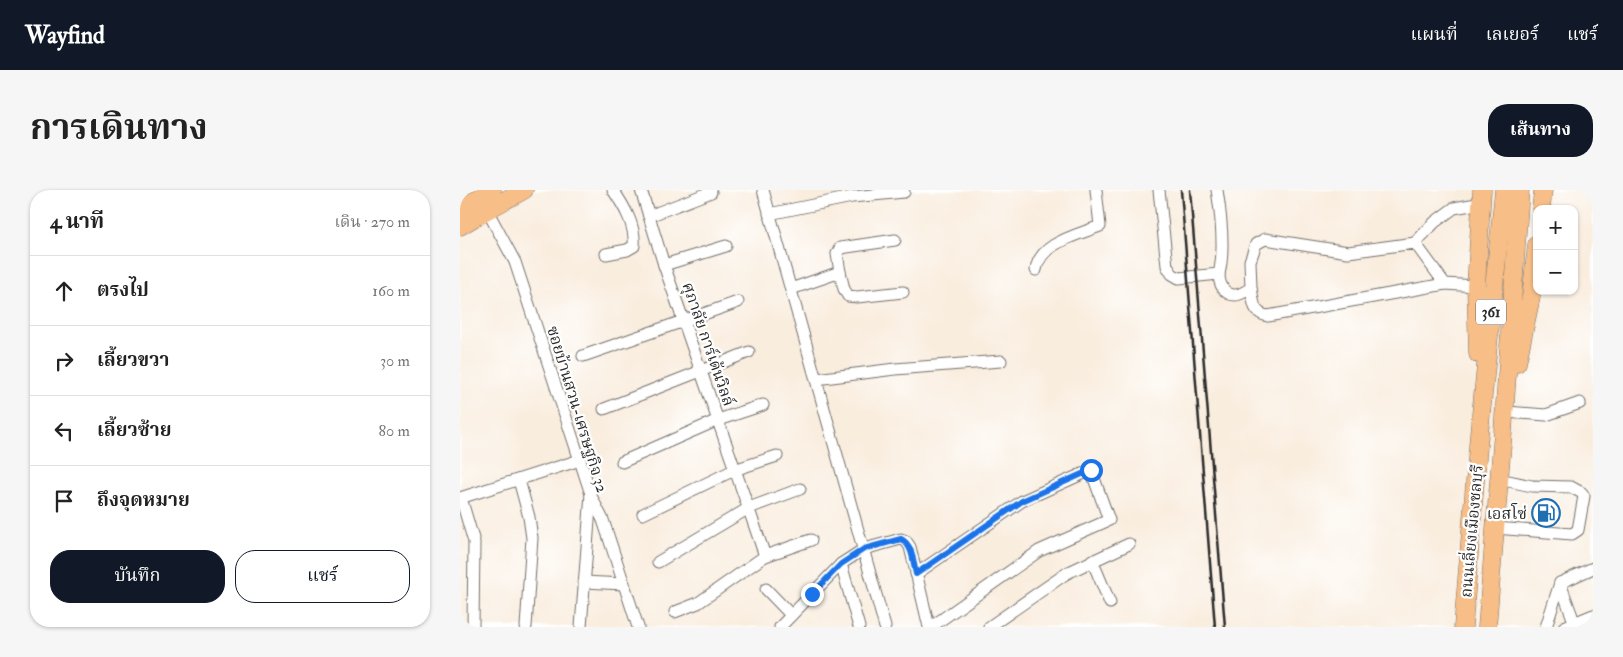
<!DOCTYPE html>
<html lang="th">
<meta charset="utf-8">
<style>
:root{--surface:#fff;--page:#f6f6f6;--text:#222;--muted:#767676;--line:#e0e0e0;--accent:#111827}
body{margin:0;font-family:"IM FELL Double Pica","Noto Serif Thai",serif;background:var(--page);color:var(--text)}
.controls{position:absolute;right:15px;top:15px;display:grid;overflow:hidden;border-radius:10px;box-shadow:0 1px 4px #0004}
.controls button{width:45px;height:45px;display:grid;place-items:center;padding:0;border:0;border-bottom:1px solid var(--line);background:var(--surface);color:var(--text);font:25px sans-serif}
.stop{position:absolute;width:15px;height:15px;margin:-11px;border:4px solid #1a73e8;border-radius:50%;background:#fff}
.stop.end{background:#1a73e8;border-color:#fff;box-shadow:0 1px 5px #0008}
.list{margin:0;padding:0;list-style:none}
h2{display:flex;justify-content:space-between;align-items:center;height:65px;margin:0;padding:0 20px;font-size:21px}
h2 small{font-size:16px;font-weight:400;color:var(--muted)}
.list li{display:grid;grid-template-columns:32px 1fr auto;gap:15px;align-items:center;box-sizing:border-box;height:70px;padding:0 20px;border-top:1px solid var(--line)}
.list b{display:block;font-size:19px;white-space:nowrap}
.list em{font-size:16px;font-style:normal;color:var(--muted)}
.actions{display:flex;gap:10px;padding:15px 20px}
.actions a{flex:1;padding:11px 0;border:1px solid var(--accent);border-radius:20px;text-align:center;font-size:18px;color:var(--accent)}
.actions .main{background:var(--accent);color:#fff}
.icon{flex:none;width:28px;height:28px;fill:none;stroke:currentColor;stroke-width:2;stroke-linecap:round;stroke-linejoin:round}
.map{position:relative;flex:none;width:1133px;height:437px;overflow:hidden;border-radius:20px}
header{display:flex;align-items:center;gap:30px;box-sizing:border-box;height:70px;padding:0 25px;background:var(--accent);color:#fff}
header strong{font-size:24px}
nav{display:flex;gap:28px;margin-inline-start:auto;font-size:18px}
.intro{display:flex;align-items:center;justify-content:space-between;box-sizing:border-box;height:120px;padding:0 30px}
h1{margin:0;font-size:35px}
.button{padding:12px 22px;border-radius:20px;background:var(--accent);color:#fff;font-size:18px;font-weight:700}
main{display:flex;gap:30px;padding:0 30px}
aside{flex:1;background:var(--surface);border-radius:20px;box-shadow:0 1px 4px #0004}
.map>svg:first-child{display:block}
</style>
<header>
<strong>Wayfind</strong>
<nav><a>แผนที่</a><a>เลเยอร์</a><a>แชร์</a></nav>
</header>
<div class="intro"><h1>การเดินทาง</h1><a class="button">เส้นทาง</a></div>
<main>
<aside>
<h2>4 นาที<small>เดิน · 270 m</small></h2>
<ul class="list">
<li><svg class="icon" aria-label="ahead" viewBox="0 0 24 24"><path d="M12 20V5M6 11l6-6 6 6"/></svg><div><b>ตรงไป</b></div><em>160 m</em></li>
<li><svg class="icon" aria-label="right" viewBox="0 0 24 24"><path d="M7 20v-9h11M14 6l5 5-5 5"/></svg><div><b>เลี้ยวขวา</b></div><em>30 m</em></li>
<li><svg class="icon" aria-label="left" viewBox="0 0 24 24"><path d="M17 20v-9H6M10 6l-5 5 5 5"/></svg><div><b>เลี้ยวซ้าย</b></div><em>80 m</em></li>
<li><svg class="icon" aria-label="arrive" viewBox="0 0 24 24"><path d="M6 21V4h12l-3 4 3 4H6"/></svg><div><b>ถึงจุดหมาย</b></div></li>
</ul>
<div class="actions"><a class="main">บันทึก</a><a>แชร์</a></div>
</aside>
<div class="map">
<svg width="1133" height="437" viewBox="0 0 1133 437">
<rect width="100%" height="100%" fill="#fff"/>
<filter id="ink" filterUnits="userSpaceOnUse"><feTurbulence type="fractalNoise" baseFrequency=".02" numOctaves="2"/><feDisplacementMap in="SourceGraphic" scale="10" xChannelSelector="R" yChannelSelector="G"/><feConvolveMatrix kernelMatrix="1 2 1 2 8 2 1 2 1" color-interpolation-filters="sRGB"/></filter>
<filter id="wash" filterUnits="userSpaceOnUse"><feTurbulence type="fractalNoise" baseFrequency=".0096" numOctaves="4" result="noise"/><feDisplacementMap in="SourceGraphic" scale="20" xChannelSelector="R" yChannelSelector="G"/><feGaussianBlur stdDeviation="1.12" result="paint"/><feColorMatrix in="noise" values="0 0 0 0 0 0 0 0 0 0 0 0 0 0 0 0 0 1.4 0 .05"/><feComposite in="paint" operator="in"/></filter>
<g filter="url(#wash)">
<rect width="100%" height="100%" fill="#f9edde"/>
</g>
<g filter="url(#ink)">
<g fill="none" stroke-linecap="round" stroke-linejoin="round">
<defs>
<g id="minor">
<path d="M181,0L204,75L305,366"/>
<path d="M303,0L425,437"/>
<path d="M699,0L707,76L712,84L719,88L759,84C765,60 761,25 757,0"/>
<path d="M27,20L55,72L131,304L121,437"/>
<path d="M309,24L392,7L444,2"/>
<path d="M189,26L251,2"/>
<path d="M955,53L975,32L994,18L1022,13"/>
<path d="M146,64L167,60L174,56C176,36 164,16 153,0"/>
<path d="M204,75L266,56"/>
<path d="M576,80C579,53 618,45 640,36L636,0"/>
<path d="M380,82L377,64L380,58L435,50"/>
<path d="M759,84C759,94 764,105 775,105C780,105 786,101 791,98L790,71L796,54L805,49L888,62L955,53L985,94L1016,96"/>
<path d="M791,98C794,112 792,123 808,126L985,94"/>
<path d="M331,99L380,82L384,99L388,106L397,107L443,102"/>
<path d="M123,166L278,112"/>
<path d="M356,189L435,179L541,171"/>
<path d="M144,219L289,162"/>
<path d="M1047,222L1086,225L1120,213"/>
<path d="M162,272L258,230L303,215"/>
<path d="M59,290L69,327L72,348L66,437"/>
<path d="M131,306L143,330L178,437"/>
<path d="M0,308L120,270"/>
<path d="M1,308L14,352L13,437"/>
<path d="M183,324L274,280L317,266"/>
<path d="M1035,338L1112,344L1118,340L1124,306L1122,303L1111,297L1072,296L1039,289"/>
<path d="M632,370L650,413"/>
<path d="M198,372L289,318L340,299"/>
<path d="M381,374L399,437"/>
<path d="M456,384L562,311L631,280L649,330L579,361L471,437"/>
<path d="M124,392L164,394"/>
<path d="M1100,393L1116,437"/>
<path d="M306,399L331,425"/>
<path d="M215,422L238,413L305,366L351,350"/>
<path d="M320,437L381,374L404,359L441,349L446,351L450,357L469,437"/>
<path d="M529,437L607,383L669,354"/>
<path d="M1086,437L1100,393L1133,378"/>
<path d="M1104,437L1133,425"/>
</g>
<g id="highway">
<path d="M0,19L32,0"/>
<path d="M1081,19L1083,0"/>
<path d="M0,36L27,20L64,0"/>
<path d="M1018,164L1016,96L1022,0"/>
<path d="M1057,173L1071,107L1077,54"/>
<path d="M1003,437L1019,244L1044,0"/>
<path d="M1027,437L1043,242L1060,0"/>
</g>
</defs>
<use href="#minor" stroke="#736f6a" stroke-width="13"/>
<use href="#highway" stroke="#736f6a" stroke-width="19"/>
<use href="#minor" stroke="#fff" stroke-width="11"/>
<use href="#highway" stroke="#f7be87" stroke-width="18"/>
<g stroke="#2b2b2b" stroke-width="2.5">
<path d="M721,0L755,437"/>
<path d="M730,0L765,437"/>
</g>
</g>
</g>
<g fill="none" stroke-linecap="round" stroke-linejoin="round" filter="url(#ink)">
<path stroke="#1a73e8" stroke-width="6" d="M352,404L381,374L404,359L441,349C453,355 453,372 456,384L562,311L631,280"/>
</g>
<defs>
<symbol id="fuel-ring" viewBox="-11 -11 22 22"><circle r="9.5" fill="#fff" stroke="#1f6fb2" stroke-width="1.5"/><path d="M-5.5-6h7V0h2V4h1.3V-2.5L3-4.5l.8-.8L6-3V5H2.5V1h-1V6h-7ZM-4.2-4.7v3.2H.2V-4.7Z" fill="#1f6fb2"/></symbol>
</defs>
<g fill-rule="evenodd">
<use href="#fuel-ring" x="1070" y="307" width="32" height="32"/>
</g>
<g text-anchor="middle" stroke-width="4.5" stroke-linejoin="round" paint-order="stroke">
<rect fill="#fff" stroke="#6b6b6b" stroke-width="1" x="1016" y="109.5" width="30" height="25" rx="4"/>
<g font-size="15" font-weight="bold" fill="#2b2b2b">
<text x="1031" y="127">361</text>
</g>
<g font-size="16" fill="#2b2b2b" stroke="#fff">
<text transform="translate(249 154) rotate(71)" y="6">ศุภาลัย การ์เด้นวิลล์</text>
<text transform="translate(118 219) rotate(73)" y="6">ซอยบ้านสวน-เศรษฐกิจ 32</text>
<text transform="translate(1011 341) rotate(-85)" y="6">ถนนเลี่ยงเมืองชลบุรี</text>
</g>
<g font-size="16" fill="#2b2b2b" stroke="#fff" text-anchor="end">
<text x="1067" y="329">เอสโซ่</text>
</g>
</g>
</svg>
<div class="controls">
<button>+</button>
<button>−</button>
</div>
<div class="stop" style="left:631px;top:280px"></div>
<div class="stop end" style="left:352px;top:404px"></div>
</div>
</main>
